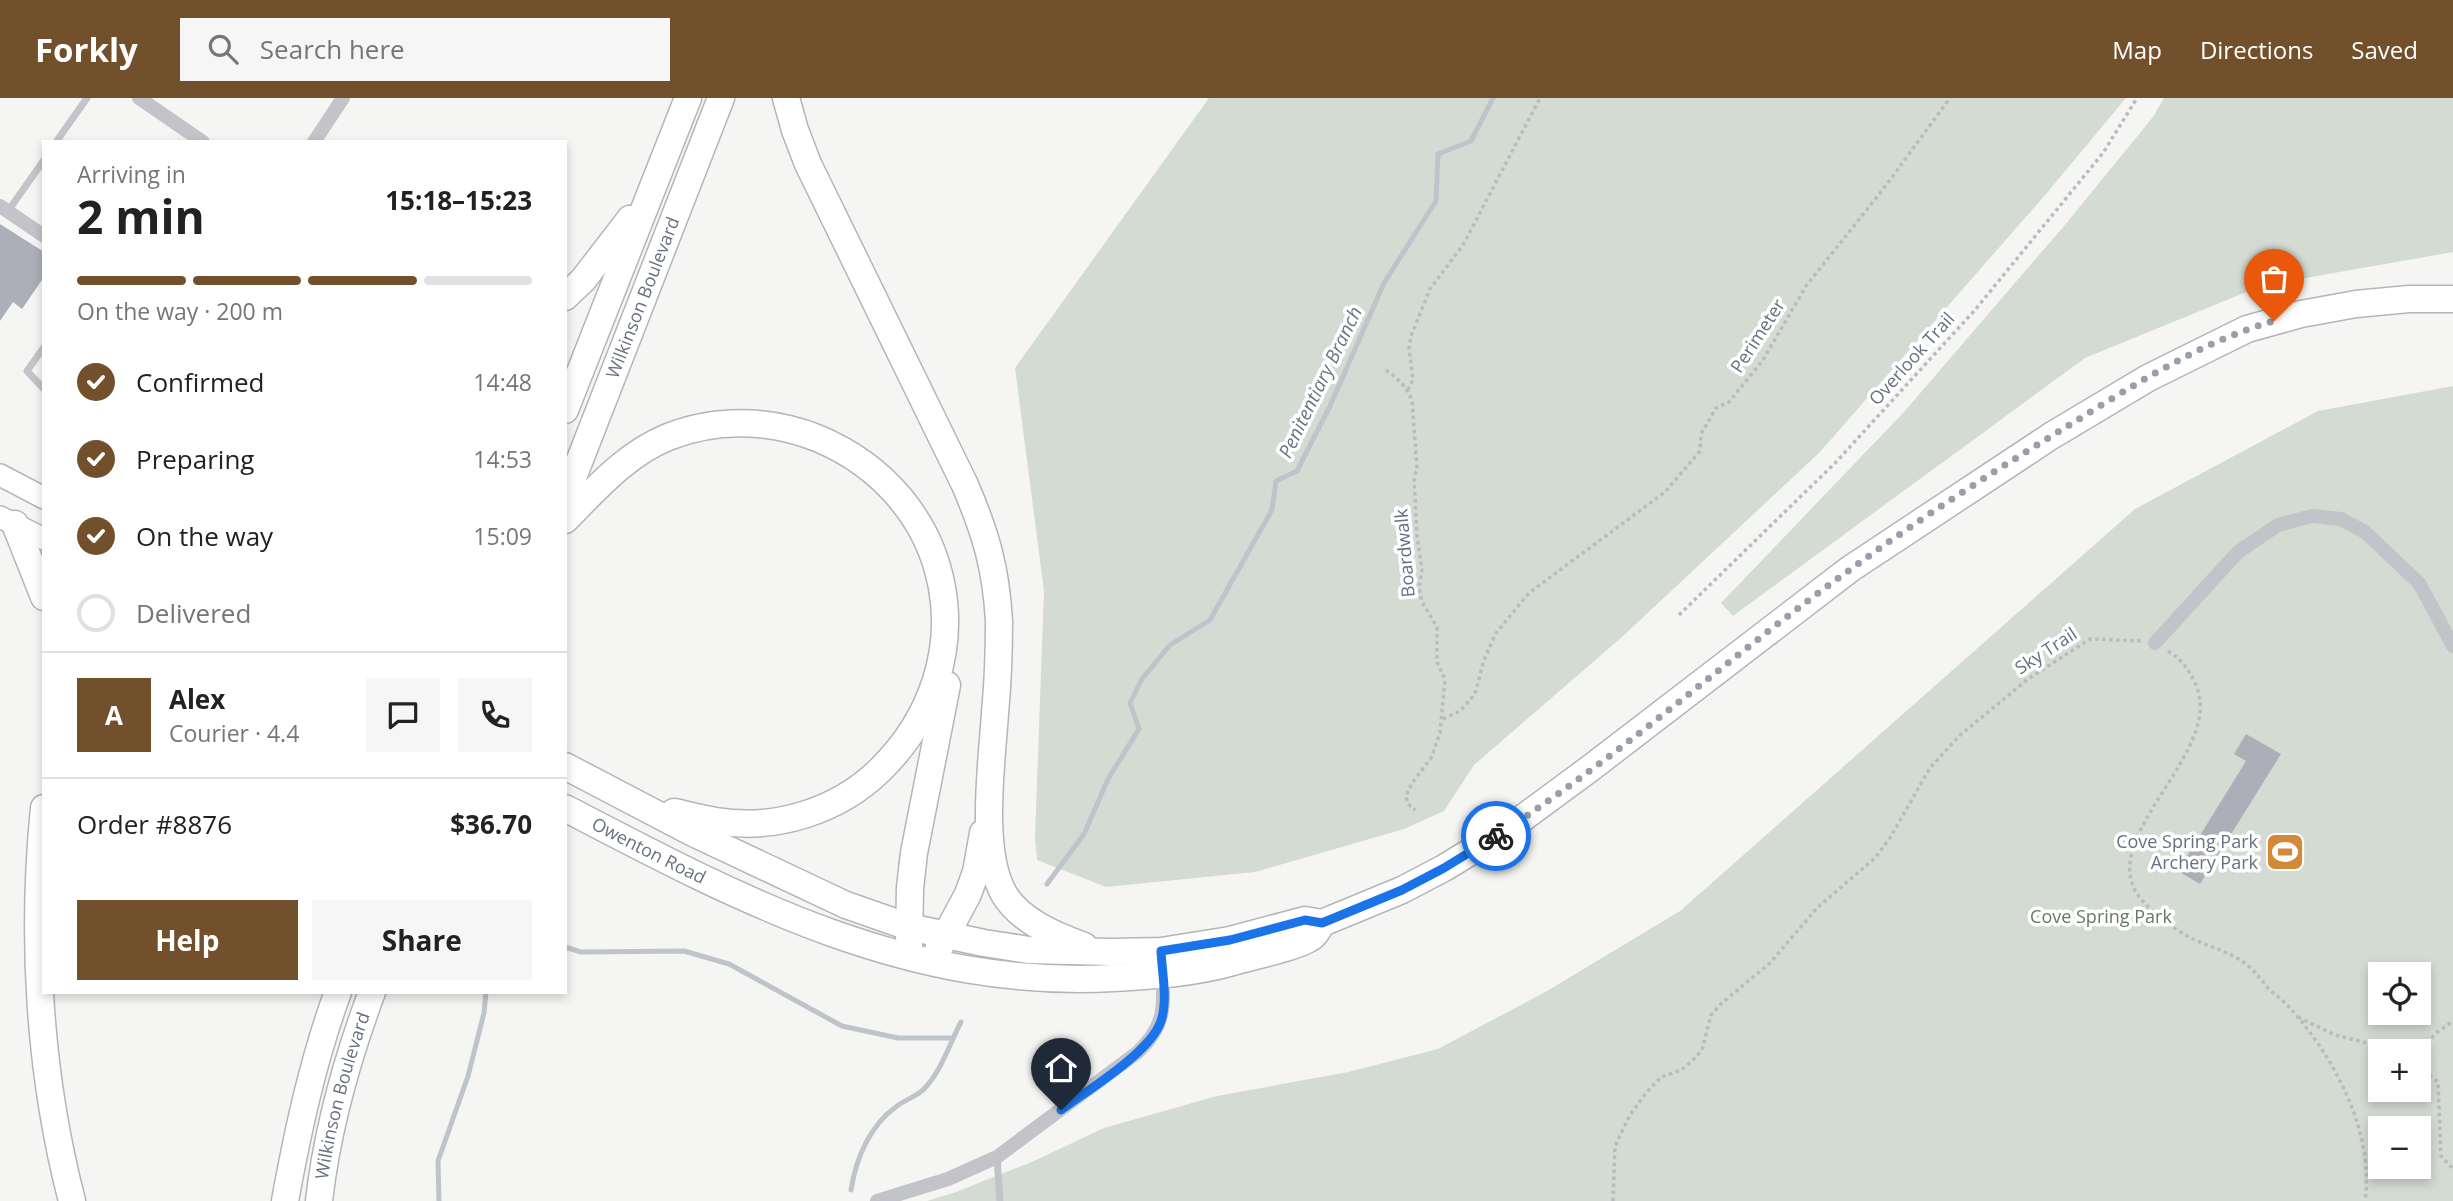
<!DOCTYPE html>
<html lang="en">
<head>
<meta charset="utf-8">
<style>
	body { margin:0; font-family:"Open Sans",sans-serif; background:#f6f6f6; color:#222; height:100vh; display:flex; flex-direction:column; font-size:26px; white-space:nowrap }
	* { box-sizing:border-box; margin:0 }
	p { font-size:23px; color:#767676 }
	.icon { flex:none; width:38px; height:38px; fill:none; stroke:currentColor; stroke-width:2; stroke-linecap:round; stroke-linejoin:round }
	.map { position:relative; flex:1; overflow:hidden }
	.sheet { position:absolute; left:42px; top:42px; width:525px; height:854px; display:flex; flex-direction:column; background:#fff; border-radius:0px; box-shadow:0 4px 10px #0003 }
	.sheet>* { flex:none }
	.tools { position:absolute; left:2368px; top:864px; display:grid; gap:14px }
	.tools a { display:grid; place-items:center; width:63px; height:63px; border-radius:0px; background:#fff; box-shadow:0 4px 10px #0003; font-size:35px }
	.pin { position:absolute; display:grid; place-items:center; width:60px; height:60px; color:#fff; margin:-72px -30px; border-radius:50% 50% 50% 0; rotate:-45deg; box-shadow:0 0 7px #0007 }
	.pin .icon { rotate:45deg }
	.courier { position:absolute; display:grid; place-items:center; width:70px; height:70px; margin:-35px; border:5px solid #1a73e8; border-radius:50%; background:#fff; color:#222; box-shadow:0 2px 9px #0007 }
	.head em { font-style:normal; font-weight:700 }
	.head div { display:flex; flex-direction:column-reverse }
	.head { display:flex; align-items:center; justify-content:space-between; height:119px; padding:0 35px }
	h1 { font-size:46px; font-weight:700; line-height:52px }
	.bar { display:grid; grid-template-columns:repeat(4,1fr); gap:10px 7px; align-content:center; height:84px; padding:0 35px }
	.bar i { height:9px; border-radius:5px; background:#e0e0e0 }
	.bar .active { background:#72502b }
	.bar p { grid-column:span 4 }
	.line { display:flex; align-items:center; gap:18px; padding:0 35px; border-top:2px solid #e0e0e0 }
	.line div { flex:1 }
	.round { display:grid; place-items:center; flex:none; width:74px; height:74px; border-radius:0px; background:#f6f6f6 }
	ol { padding:0 35px; list-style:none }
	li { display:flex; align-items:center; gap:21px; height:77px }
	li p { margin-inline-start:auto }
	li .icon { padding:7px; border-radius:50%; background:#72502b; color:#fff; stroke-width:4 }
	li:last-child { color:#767676 }
	li i { width:38px; height:38px; border:4px solid #e0e0e0; border-radius:50% }
	.cta { display:flex; gap:14px; margin-top:auto; padding:14px 35px }
	.cta a { flex:1; height:80px; border-radius:0px; background:#72502b; color:#fff; font-size:28px; font-weight:700; line-height:80px; text-align:center }
	.cta a+a { background:#f6f6f6; color:#222 }
	header { display:flex; align-items:center; gap:42px; box-sizing:border-box; height:98px; padding:0 35px; background:#72502b; color:#fff }
	header strong { font-size:33px }
	nav { display:flex; gap:38px; margin-inline-start:auto; font-size:24px }
	.search { width:490px; height:63px; background:#f6f6f6; display:flex; align-items:center; gap:18px; box-sizing:border-box; padding:0 24px; border-radius:0px; color:#767676; font-size:26px }
	.map>svg:first-child { display:block }
	.green { fill:#d4dbd3; fill-rule:evenodd }
	.lines { fill:none; stroke-linecap:round; stroke-linejoin:round }
	.stream { stroke:#bfc4cb; stroke-width:5 }
	.building { fill:#acafb7 }
	.secondary-casing { stroke:#b5b7bd; stroke-width:24 }
	.highway-casing { stroke:#b3b5b9; stroke-width:29 }
	.path { stroke:#babbbf; stroke-width:3.5; stroke-dasharray:3.5 3.5; stroke-linecap:butt }
	.lane { stroke:#c2c4c9; stroke-width:7 }
	.street { stroke:#c2c4c9; stroke-width:14 }
	.secondary { stroke:#fff; stroke-width:21 }
	.highway { stroke:#fff; stroke-width:26 }
	.done { stroke:#999eaa; stroke-width:7; stroke-dasharray:0 12.6 }
	.route { stroke:#1a73e8; stroke-width:9 }
	.labels { text-anchor:middle; stroke-width:7; stroke-linejoin:round; paint-order:stroke }
	.street-label { font-size:18px; fill:#686f82; stroke:#fff }
	.poi-label { font-size:18px; fill:#686f82; stroke:#fff; text-anchor:end }
	.park-label { font-size:18px; fill:#667968; stroke:#fff }
	.water-label { font-size:19px; font-style:italic; fill:#697585; stroke:#fff }
</style>
</head>
<body>
<header>
<strong>Forkly</strong>
<div class="search"><svg class="icon" aria-label="search" viewBox="0 0 24 24"><circle cx="10" cy="10" r="6"/><path d="M15 15l6 6"/></svg>Search here</div>
<nav><a>Map</a><a>Directions</a><a>Saved</a></nav>
</header>
<div class="map">
<svg width="2453" height="1103" viewBox="0 0 2453 1103">
	<rect width="100%" height="100%" fill="#f5f6f3"/>
	<g class="green">
		<polygon points="1209,0 2126,0 2046,96 1820,354 1622,539 1474,667 1444,713 1404,731 1255,774 1106,789 1037,762 1035,739 1044,493 1015,270"/>
		<polygon points="2164,0 2453,0 2453,154 2261,188 2085,260 1733,518 1721,505 1904,314 2064,128 2153,19"/>
		<path d="M2453,288V1103H927L956,1094L1034,1063L1104,1030L1217,998L1348,974L1438,951L1547,893L1680,813L2135,411L2318,313ZM2380,877H2418V915H2380ZM2380,954H2418V992H2380ZM2380,1031H2418V1069H2380Z"/>
	</g>
	<g class="lines">
		<g class="stream">
			<polyline points="1047,786 1084,736 1108,681 1139,631 1130,605 1142,581 1170,547 1210,522 1272,412 1276,383 1297,373 1330,308 1384,185 1436,103 1438,56 1471,43 1493,0"/>
			<polyline points="565,849 581,854 684,853 729,866 842,928 898,940 952,940"/>
			<path d="M851,1092C856,1060 870,1027 897,1008C905,1002 917,998 924,991C942,972 949,947 961,924"/>
			<polyline points="439,1103 438,1063 468,978 484,915 486,894"/>
		</g>
	</g>
	<g class="building">
		<polygon points="0,126 44,154 44,179 22,211 13,204 0,223"/>
		<polygon points="2246,636 2281,656 2200,786 2178,773 2246,663 2234,656"/>
	</g>
	<g class="lines">
		<g class="secondary-casing">
			<g id="secondary">
				<polyline points="0,377 44,400"/>
				<polyline points="0,419 44,441"/>
			</g>
		</g>
		<g class="highway-casing">
			<g id="highway">
				<path d="M786,0L795,32L808,66L965,387C986,436 996,470 999,523C999,554 998,584 995,615C992,664 979,752 1004,796C1020,823 1056,838 1084,848"/>
				<polyline points="565,199 583,182 630,121"/>
				<polyline points="565,312 688,0"/>
				<path id="s1" d="M565,400L721,0"/>
				<path d="M565,422C596,391 626,356 668,339C716,320 769,321 817,340C957,398 988,565 881,671C839,713 775,733 716,723C702,721 688,717 674,714"/>
				<polyline points="15,426 44,499"/>
				<polyline points="565,668 691,734 846,807 909,829 984,845 1029,852 1110,854 1161,853 1230,842 1305,822 1322,825 1402,792 1444,770 1508,731 1592,669 1850,471 2051,338 2148,280 2247,231 2301,216 2356,206 2409,201 2453,201"/>
				<path d="M44,710C31,840 39,976 72,1103"/>
				<path id="s2" d="M565,710C741,802 908,891 1113,880C1153,878 1194,875 1233,864C1249,859 1303,848 1313,838C1317,835 1319,829 1322,825"/>
				<polyline points="909,846 910,790 914,755 947,587"/>
				<polyline points="938,852 968,796 976,774 983,735"/>
				<path d="M285,1103C298,1032 313,962 338,894"/>
				<path id="s3" d="M319,1103C327,1032 347,961 372,894"/>
			</g>
		</g>
		<g class="path">
			<path d="M1386,272C1398,281 1406,288 1412,302L1417,371L1414,379L1417,438L1422,472L1419,490L1422,504L1437,529V564L1445,581L1440,635L1431,660L1412,685L1406,698L1408,706L1415,712"/>
			<polyline points="1408,292 1413,282 1409,250 1411,238 1430,191 1463,147 1540,0"/>
			<polyline points="1679,517 1836,364 1975,212 2103,55 2137,0"/>
			<path d="M2168,553C2182,562 2188,570 2195,585C2227,651 2101,733 2136,794C2148,813 2174,831 2193,841C2208,848 2223,852 2237,860C2250,867 2258,878 2267,889C2273,896 2281,900 2287,907C2333,956 2375,1034 2365,1103"/>
			<polyline points="1443,621 1460,613 1475,596 1484,562 1496,535 1529,495 1665,394 1700,353 1701,336 1716,310 1729,304 1763,262 1806,188 1884,90 1950,0"/>
			<polyline points="2298,919 2335,937 2403,954"/>
			<polyline points="2418,956 2436,935 2453,923"/>
			<polyline points="2418,961 2419,969 2438,984 2441,1058 2453,1071"/>
			<polyline points="1613,1103 1615,1048 1630,1017 1646,995 1661,979 1681,972 1692,963 1702,952 1711,917 1722,905 1770,865 1817,810 1875,760 1890,740 1930,670 1959,638 2028,581 2090,541 2142,543"/>
		</g>
		<g class="lane">
			<polyline points="56,44 87,0"/>
			<polyline points="8,113 44,62"/>
			<polyline points="44,249 27,273 44,291"/>
			<polyline points="997,1059 1000,1103"/>
		</g>
		<g class="street">
			<polyline points="139,0 203,44"/>
			<polyline points="314,44 343,0"/>
			<polyline points="0,108 44,138"/>
			<polyline points="2155,545 2238,454 2278,427 2312,418 2341,421 2365,434 2419,485 2453,548"/>
			<path d="M877,1103L948,1081L997,1059L1138,954C1166,927 1164,909 1162,872"/>
		</g>
		<use href="#secondary" class="secondary"/>
		<use href="#highway" class="highway"/>
	</g>
	<g class="lines">
		<path class="done" d="M1496,738C1621,658 1731,557 1851,471C1919,421 1991,375 2063,331C2129,290 2199,244 2274,223"/>
		<path class="route" d="M1061,1012C1088,992 1151,954 1161,923C1168,902 1162,875 1161,853L1230,842L1305,822L1322,825L1402,792L1444,770L1496,738"/>
	</g>
	<defs>
		<g id="stadium-square" transform="scale(2.0125)"><rect x="-9" y="-9" width="18" height="18" rx="4" fill="#d38936" stroke="#fff"/><path d="M0-5a6.5 5 0 1 0 0 10a6.5 5 0 1 0 0-10ZM-3.5-1.8h7v3.6h-7Z" fill="#fff"/></g>
	</defs>
	<g fill-rule="evenodd">
		<use href="#stadium-square" x="2285" y="754"/>
	</g>
	<g class="labels">
		<g class="street-label">
			<text dy="6" stroke="none"><textPath href="#s1" startOffset="215">Wilkinson Boulevard</textPath></text>
			<text transform="translate(1758 238) rotate(-57)" y="6">Perimeter</text>
			<text transform="translate(1912 261) rotate(-48)" y="6">Overlook Trail</text>
			<text transform="translate(1405 455) rotate(-95)" y="6">Boardwalk</text>
			<text transform="translate(2046 553) rotate(-33)" y="6">Sky Trail</text>
			<text dy="6" stroke="none"><textPath href="#s2" startOffset="94">Owenton Road</textPath></text>
			<text dy="6" stroke="none"><textPath href="#s3" startOffset="108">Wilkinson Boulevard</textPath></text>
		</g>
		<g class="poi-label">
			<text x="2258" y="750">Cove Spring Park<tspan x="2258" dy="21">Archery Park</tspan></text>
		</g>
		<g class="park-label">
			<text x="2101" y="825">Cove Spring Park</text>
		</g>
		<g class="water-label">
			<text transform="translate(1320 284) rotate(-64)" y="7">Penitentiary Branch</text>
		</g>
	</g>
</svg>
<div class="tools">
<a><svg class="icon" aria-label="locate" viewBox="0 0 24 24"><circle cx="12" cy="12" r="6"/><path d="M12 2v4M12 18v4M2 12h4M18 12h4"/></svg></a>
<a>+</a>
<a>−</a>
</div>
<div class="pin" style="left:2274px;top:223px;background:#ea580c"><svg class="icon" aria-label="bag" viewBox="0 0 24 24"><path d="M5 8h14l-1 12H6zM9 8a3 3 0 0 1 6 0"/></svg></div>
<div class="pin" style="left:1061px;top:1012px;background:#1f2937"><svg class="icon" aria-label="home" viewBox="0 0 24 24"><path d="M3 11l9-7 9 7M6 9v11h12V9"/></svg></div>
<div class="courier" style="left:1496px;top:738px"><svg class="icon" aria-label="bike" viewBox="0 0 24 24"><circle cx="6" cy="16" r="4"/><circle cx="18" cy="16" r="4"/><path d="M6 16l4-8h5l3 8M10 8l3 8H6M13 5h3"/></svg></div>
<section class="sheet">
<div class="head"><div><h1>2 min</h1><p>Arriving in</p></div><em>15:18–15:23</em></div>
<div class="bar"><i class="active"></i><i class="active"></i><i class="active"></i><i></i><p>On the way · 200 m</p></div>
<ol>
<li><svg class="icon" aria-label="check" viewBox="0 0 24 24"><path d="M5 12l5 5 9-10"/></svg>Confirmed<p>14:48</p></li>
<li><svg class="icon" aria-label="check" viewBox="0 0 24 24"><path d="M5 12l5 5 9-10"/></svg>Preparing<p>14:53</p></li>
<li><svg class="icon" aria-label="check" viewBox="0 0 24 24"><path d="M5 12l5 5 9-10"/></svg>On the way<p>15:09</p></li>
<li><i></i>Delivered</li>
</ol>
<div class="line" style="height:126px"><b class="round" style="background:#72502b;color:#fff">A</b><div><b>Alex</b><p>Courier · 4.4</p></div><a class="round"><svg class="icon" aria-label="chat" viewBox="0 0 24 24"><path d="M4 5h16v11H9l-5 4z"/></svg></a><a class="round"><svg class="icon" aria-label="phone" viewBox="0 0 24 24"><path d="M5 4h4l2 5-3 2q2 4 5 5l2-3 5 2v4C11 20 4 13 5 4z"/></svg></a></div>
<div class="line" style="height:91px"><div>Order #8876</div><b>$36.70</b></div>
<div class="cta"><a>Help</a><a>Share</a></div>
</section>
</div>
</body>
</html>
